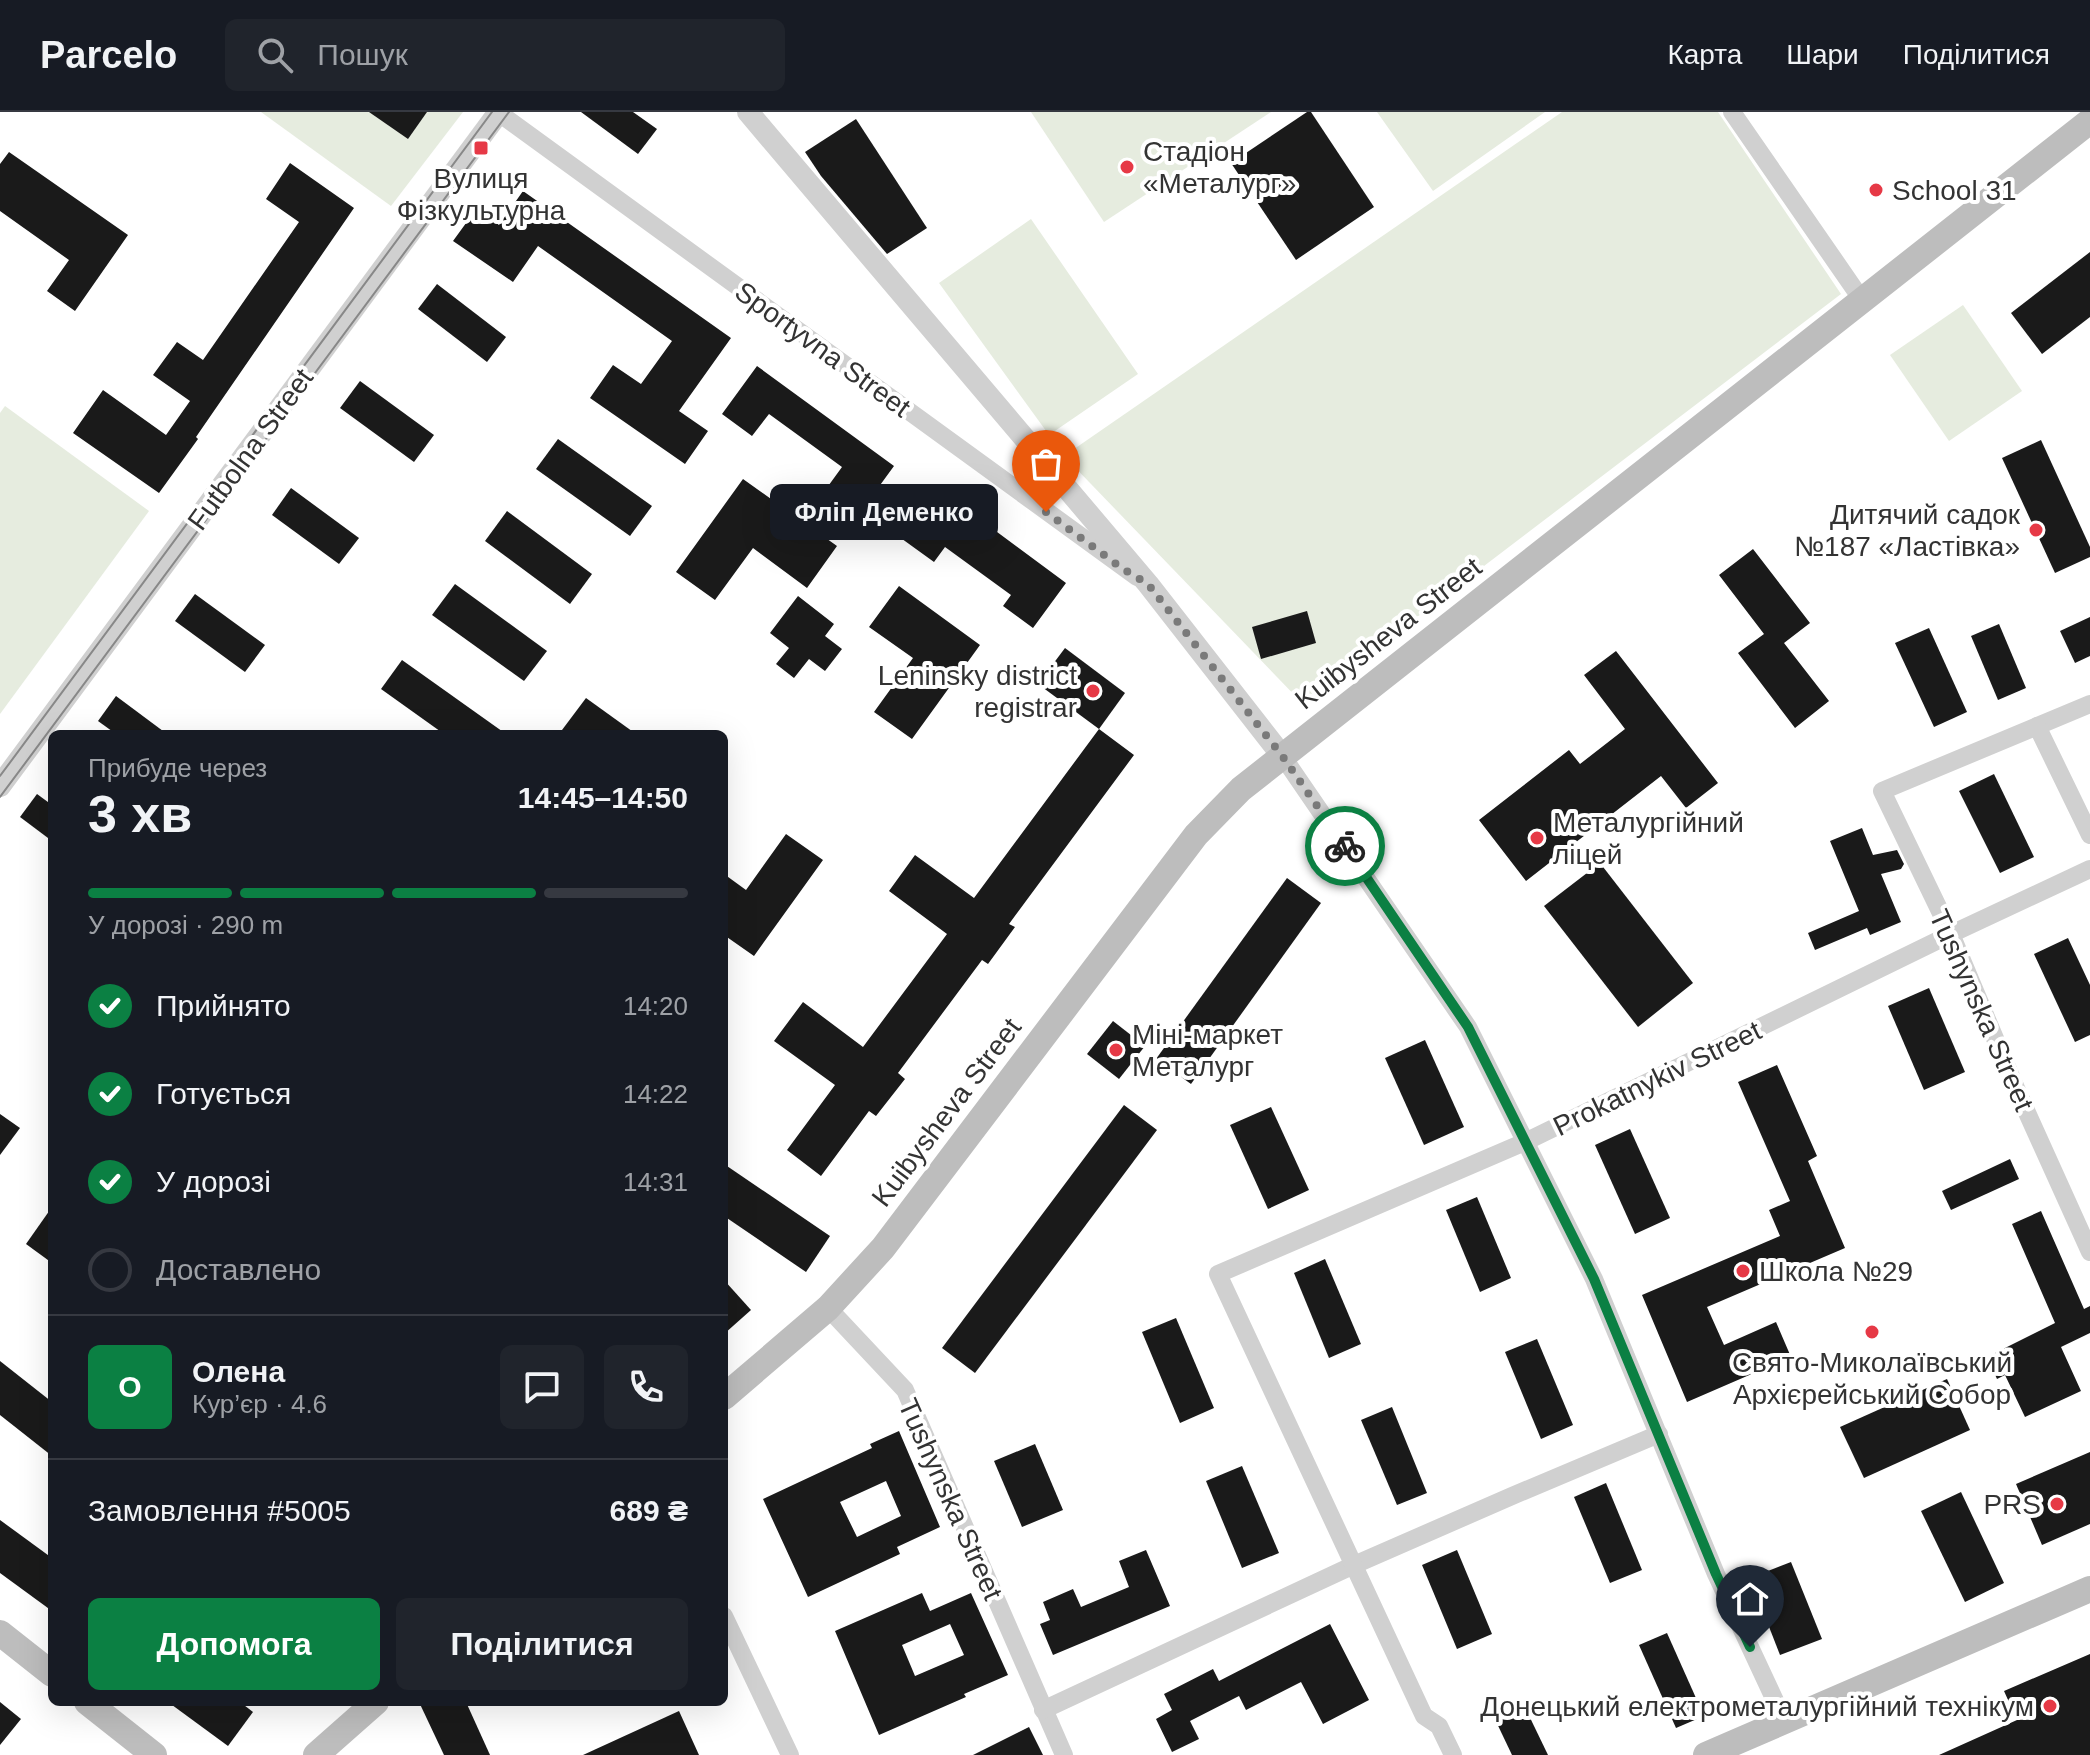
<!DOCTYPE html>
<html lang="uk">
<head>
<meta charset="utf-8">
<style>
	body { margin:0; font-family:Arial,sans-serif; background:#20242c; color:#f1f3f6; height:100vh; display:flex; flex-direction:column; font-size:30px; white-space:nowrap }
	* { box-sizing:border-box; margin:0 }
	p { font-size:26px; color:#9ea1a6 }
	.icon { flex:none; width:44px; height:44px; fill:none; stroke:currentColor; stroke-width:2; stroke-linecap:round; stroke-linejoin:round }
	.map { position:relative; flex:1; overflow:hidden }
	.drawer { position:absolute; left:48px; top:618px; width:680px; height:976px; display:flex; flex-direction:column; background:#171b24; border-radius:12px; box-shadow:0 8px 32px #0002 }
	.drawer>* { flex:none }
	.pin { position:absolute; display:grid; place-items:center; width:68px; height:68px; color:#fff; margin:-82px -34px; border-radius:50% 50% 50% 0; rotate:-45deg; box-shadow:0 0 8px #0007 }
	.pin .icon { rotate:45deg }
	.courier { position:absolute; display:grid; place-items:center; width:80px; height:80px; margin:-40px; border:6px solid #0b8043; border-radius:50%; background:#fff; color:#222; box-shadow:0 2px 10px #0007 }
	.bubble { position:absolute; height:56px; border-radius:12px; background:#171b24; box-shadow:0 8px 32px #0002; font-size:26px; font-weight:700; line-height:56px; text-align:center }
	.headline em { font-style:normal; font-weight:700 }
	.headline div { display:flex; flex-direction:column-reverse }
	.headline { display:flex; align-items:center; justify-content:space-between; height:136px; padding:0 40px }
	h1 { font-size:52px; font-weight:700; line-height:60px }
	.bar { display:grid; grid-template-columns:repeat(4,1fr); gap:12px 8px; align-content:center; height:96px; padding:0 40px }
	.bar i { height:10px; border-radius:6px; background:#363941 }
	.bar .active { background:#0b8043 }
	.bar p { grid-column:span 4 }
	.line { display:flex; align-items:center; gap:20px; padding:0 40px; border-top:2px solid #363941 }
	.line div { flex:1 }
	.round { display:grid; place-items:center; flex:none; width:84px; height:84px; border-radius:12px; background:#20242c }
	ol { padding:0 40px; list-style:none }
	li { display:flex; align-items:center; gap:24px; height:88px }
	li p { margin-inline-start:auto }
	li .icon { padding:8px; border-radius:50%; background:#0b8043; color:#fff; stroke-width:4 }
	li:last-child { color:#9ea1a6 }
	li i { width:44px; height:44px; border:4px solid #363941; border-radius:50% }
	.button { display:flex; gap:16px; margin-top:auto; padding:16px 40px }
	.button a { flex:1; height:92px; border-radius:12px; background:#0b8043; color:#fff; font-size:32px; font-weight:700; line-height:92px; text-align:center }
	.button a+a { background:#20242c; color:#f1f3f6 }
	header { display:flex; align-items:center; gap:48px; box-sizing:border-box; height:112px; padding:0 40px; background:#171b24; border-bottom:2px solid #363941 }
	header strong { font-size:38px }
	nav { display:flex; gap:44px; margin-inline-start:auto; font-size:28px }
	.search { width:560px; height:72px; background:#20242c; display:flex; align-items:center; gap:20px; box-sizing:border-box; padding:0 28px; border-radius:12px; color:#9ea1a6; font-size:30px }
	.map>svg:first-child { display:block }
	.green { fill:#e6ecdf }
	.building { fill:#1a1a1a; fill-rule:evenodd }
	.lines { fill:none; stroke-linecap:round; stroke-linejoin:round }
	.minor { stroke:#d0d0d0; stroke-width:18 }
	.tertiary { stroke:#d0d0d0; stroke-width:22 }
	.secondary { stroke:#bdbdbd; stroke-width:26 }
	.tram { stroke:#888; stroke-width:2 }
	.done { stroke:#7a7a7a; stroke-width:8; stroke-dasharray:0 14.4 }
	.route { stroke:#0b8043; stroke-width:10 }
	.poi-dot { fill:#e63946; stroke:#fff; stroke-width:3 }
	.labels { text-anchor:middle; stroke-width:8; stroke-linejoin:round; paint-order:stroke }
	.poi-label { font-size:28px; fill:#333; stroke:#fff; text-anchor:start }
	.street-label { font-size:28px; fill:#333; stroke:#fff }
</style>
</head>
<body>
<header>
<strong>Parcelo</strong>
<div class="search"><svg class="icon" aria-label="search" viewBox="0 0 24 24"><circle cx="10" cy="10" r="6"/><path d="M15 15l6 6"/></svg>Пошук</div>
<nav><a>Карта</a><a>Шари</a><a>Поділитися</a></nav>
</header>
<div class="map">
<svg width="2090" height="1643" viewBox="0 0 2090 1643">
	<rect width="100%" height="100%" fill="#fff"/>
	<g class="green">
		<polygon points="261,0 463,0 391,94"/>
		<polygon points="1031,0 1271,0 1104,110"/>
		<polygon points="1377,0 1545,0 1433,79"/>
		<polygon points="1562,0 1718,0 1841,182 1303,592 1064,344"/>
		<polygon points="1031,107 1138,262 1049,323 939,171"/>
		<polygon points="1963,193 2022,279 1949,329 1890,243"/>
		<polygon points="5,294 149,399 0,602 0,301"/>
	</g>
	<g class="building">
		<polygon points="369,0 427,0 408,27"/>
		<polygon points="581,0 633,0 657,17 638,42"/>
		<polygon points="1307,0 1311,0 1374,95 1296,148 1231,51"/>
		<polygon points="856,7 927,116 887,142 821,64 805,40"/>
		<polygon points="9,40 128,123 75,199 47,179 69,148 0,99 0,52"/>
		<polygon points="290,51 354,96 196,325 198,327 159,381 73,321 103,278 166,323 190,289 153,263 177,230 203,248 299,110 266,87"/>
		<polygon points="523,79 731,226 679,299 708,319 685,352 590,286 613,253 641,272 672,229 538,134 513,170 453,129 477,96 499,113"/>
		<polygon points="2090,140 2090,205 2042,242 2011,201"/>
		<polygon points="437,172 506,225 487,250 418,197"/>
		<polygon points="757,254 894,354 859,402 826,377 842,355 769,302 752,324 722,302"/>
		<polygon points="360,269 434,323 414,350 340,296"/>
		<polygon points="558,327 652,394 630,424 536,357"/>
		<polygon points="2041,328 2090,435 2090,445 2055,461 2002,346"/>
		<polygon points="743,367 837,434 807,476 753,436 715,488 676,460"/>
		<polygon points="935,374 1066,471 1033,516 1003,494 1011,483 945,435 934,450 898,424"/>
		<polygon points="291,376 359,426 339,452 272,403"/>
		<polygon points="507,399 592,462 570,492 485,429"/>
		<polygon points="1753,437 1810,511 1784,531 1829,589 1795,616 1738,541 1764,522 1719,463"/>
		<polygon points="455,472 547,539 524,569 432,503"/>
		<polygon points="899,474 980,533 912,627 874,600 913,546 869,515"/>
		<polygon points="195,482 265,533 245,560 175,509"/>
		<polygon points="798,484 834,512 825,524 842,537 825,559 809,547 794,566 776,552 789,536 770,521"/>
		<polygon points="1307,499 1316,531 1261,547 1252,515"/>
		<polygon points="2090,505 2090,544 2075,551 2060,519"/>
		<polygon points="1999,512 2026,576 1998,588 1971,524"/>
		<polygon points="1929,516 1967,600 1934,615 1895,531"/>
		<polygon points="1065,536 1125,581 1099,617 1038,572"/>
		<polygon points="1616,539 1718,671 1686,696 1661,664 1526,769 1479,708 1569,638 1580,652 1625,617 1584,563"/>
		<polygon points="402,548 506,622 444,622 381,577"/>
		<polygon points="116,584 167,622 116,622 98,609"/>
		<polygon points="586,586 636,622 559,622"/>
		<polygon points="1099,617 1134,643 1009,812 1015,815 988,852 982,848 898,961 905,967 876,1004 869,999 821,1064 787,1038 835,973 774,929 803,890 863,935 947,822 889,779 915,743 974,786"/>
		<polygon points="1994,662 2034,745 2000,761 1959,679"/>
		<polygon points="37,682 52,693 52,729 20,705"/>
		<polygon points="1862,716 1873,743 1897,738 1904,752 1901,757 1881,762 1901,810 1870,823 1867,816 1815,838 1808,821 1859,799 1830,729"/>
		<polygon points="786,722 823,748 754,844 724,823 724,762 746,778"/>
		<polygon points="1600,751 1693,871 1638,915 1544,794"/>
		<polygon points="1287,766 1321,791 1191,972 1156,947"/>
		<polygon points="2068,826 2090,873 2090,923 2075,930 2034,842"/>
		<polygon points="1929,876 1965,960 1924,978 1888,894"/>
		<polygon points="1113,909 1145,934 1119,967 1087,942"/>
		<polygon points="1425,928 1464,1015 1424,1033 1385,946"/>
		<polygon points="1777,953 1817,1044 1808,1049 1845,1136 1707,1195 1724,1233 1776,1210 1791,1245 1687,1290 1642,1183 1780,1124 1769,1098 1790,1089 1738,970"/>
		<polygon points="1124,993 1157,1018 975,1261 942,1236"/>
		<polygon points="1271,995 1309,1078 1268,1097 1230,1013"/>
		<polygon points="0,1002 20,1016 0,1043"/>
		<polygon points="1630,1017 1670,1106 1635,1122 1595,1033"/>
		<polygon points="2010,1047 2019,1067 1951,1098 1942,1079"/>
		<polygon points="724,1052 830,1124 806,1160 724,1104"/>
		<polygon points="1477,1085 1511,1166 1480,1180 1446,1098"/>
		<polygon points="52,1095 52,1151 26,1132"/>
		<polygon points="2041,1099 2084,1197 2090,1194 2090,1221 2061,1235 2081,1279 2025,1305 2005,1263 1997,1267 1987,1245 2055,1211 2012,1112"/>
		<polygon points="1325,1147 1361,1232 1329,1246 1294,1161"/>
		<polygon points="724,1168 751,1198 724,1222"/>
		<polygon points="1176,1206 1214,1296 1180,1311 1142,1220"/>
		<polygon points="1537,1227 1573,1313 1541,1327 1505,1240"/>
		<polygon points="0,1249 52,1290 52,1344 0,1303"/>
		<polygon points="1947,1267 1970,1318 1864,1366 1840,1315"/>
		<polygon points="1392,1295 1427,1381 1397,1393 1361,1308"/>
		<path d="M899,1319L940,1415L897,1435L900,1442L808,1485L763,1387L872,1336L870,1332ZM886,1369L901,1404L857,1425L840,1390Z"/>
		<polygon points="1035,1332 1063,1398 1022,1415 994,1349"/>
		<polygon points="2090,1340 2090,1412 2042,1433 2016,1372"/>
		<polygon points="1242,1354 1279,1441 1242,1456 1206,1369"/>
		<polygon points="1606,1371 1642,1458 1610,1471 1574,1385"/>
		<polygon points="1961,1380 2004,1471 1965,1490 1921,1399"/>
		<polygon points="0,1408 52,1446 52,1499 0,1461"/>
		<polygon points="1146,1438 1170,1494 1053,1543 1040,1512 1050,1508 1043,1490 1073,1477 1081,1495 1129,1475 1119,1449"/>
		<polygon points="1457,1438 1492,1522 1457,1537 1422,1453"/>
		<polygon points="1791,1450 1822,1527 1780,1543 1750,1466"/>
		<path d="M922,1481L930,1499L971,1481L1008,1563L964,1582L966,1585L879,1623L835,1519ZM950,1512L964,1543L915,1564L902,1533Z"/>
		<polygon points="1330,1512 1369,1588 1323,1612 1301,1570 1246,1598 1239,1584 1190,1609 1199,1627 1172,1640 1156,1607 1172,1598 1164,1582 1213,1557 1219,1569"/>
		<polygon points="1667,1521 1704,1604 1676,1616 1639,1533"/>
		<polygon points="2090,1542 2090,1643 1939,1643 2017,1608 2004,1579"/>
		<polygon points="1521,1587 1548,1643 1512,1643 1492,1601"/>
		<polygon points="0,1590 21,1607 0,1633"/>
		<polygon points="168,1590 240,1590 253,1600 228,1634"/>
		<polygon points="419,1590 466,1590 490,1643 444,1643"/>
		<polygon points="679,1599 699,1643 583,1643"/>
		<polygon points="1029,1615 1043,1643 973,1643"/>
	</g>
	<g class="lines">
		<g class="minor">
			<polyline points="1732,0 1862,188"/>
			<polyline points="499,1 1137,465"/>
			<polyline points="2090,592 1882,679 1951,822 2015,974 2090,1140"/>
			<polyline points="2037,614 2090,723"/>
			<polyline points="1283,645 1468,915 1594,1167 1716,1462 1784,1608"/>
			<polyline points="828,1196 905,1278 1064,1643"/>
			<polyline points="724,1504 790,1643"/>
			<polyline points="1043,1598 1354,1453 1512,1384 1659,1322"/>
			<polyline points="1453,1643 1439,1614 1424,1604 1218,1162 1525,1030 1951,822 2090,757"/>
		</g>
		<g class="tertiary">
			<polyline points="748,0 1148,472 1283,645"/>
			<polyline points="0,674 499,0"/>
		</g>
		<g class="secondary">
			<polyline points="724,1285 828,1196 883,1136 1196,723 1241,677 2090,9"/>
			<polyline points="0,1521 52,1562"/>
			<polyline points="87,1590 154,1643"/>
			<polyline points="316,1643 376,1590"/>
			<polyline points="1706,1643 2090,1477"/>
		</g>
		<g class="tram">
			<polyline points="0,664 492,0"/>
			<polyline points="0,685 509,0"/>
		</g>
	</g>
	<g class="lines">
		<polyline class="done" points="1046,400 1123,457 1148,472 1283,645 1345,734"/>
		<polyline class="route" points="1345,734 1468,915 1594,1167 1716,1462 1750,1535"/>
	</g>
	<g class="poi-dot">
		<rect x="473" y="28" width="16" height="16" rx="4"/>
		<circle cx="1127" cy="55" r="8"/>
		<circle cx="1876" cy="78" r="8"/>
		<circle cx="2036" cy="418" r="8"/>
		<circle cx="1093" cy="579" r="8"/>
		<circle cx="1537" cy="726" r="8"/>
		<circle cx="1116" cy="938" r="8"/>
		<circle cx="1743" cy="1159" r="8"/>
		<circle cx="1872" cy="1220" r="8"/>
		<circle cx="2057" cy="1392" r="8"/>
		<circle cx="2050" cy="1594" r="8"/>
	</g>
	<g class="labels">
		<g class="poi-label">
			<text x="1143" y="49">Стадіон<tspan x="1143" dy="32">«Металург»</tspan></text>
			<text x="481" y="76" text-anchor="middle">Вулиця<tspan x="481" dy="32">Фізкультурна</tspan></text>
			<text x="1892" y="88">School 31</text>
			<text x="2020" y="412" text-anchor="end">Дитячий садок<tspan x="2020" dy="32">№187 «Ластівка»</tspan></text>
			<text x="1077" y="573" text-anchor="end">Leninsky district<tspan x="1077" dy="32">registrar</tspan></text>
			<text x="1553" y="720">Металургійний<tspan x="1553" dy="32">ліцей</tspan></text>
			<text x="1132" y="932">Міні-маркет<tspan x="1132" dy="32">Металург</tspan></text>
			<text x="1759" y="1169">Школа №29</text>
			<text x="1872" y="1260" text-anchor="middle">Свято-Миколаївський<tspan x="1872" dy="32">Архієрейський Собор</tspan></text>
			<text x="2041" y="1402" text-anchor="end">PRS</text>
			<text x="2034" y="1604" text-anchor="end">Донецький електрометалургійний технікум</text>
		</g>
		<g class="street-label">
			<text transform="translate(823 237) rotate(36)" y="10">Sportyvna Street</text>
			<text transform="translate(250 337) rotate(-54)" y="10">Futbolna Street</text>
			<text transform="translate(1388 521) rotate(-38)" y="10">Kuibysheva Street</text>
			<text transform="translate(1982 898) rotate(66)" y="10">Tushynska Street</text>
			<text transform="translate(1657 966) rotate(-26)" y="10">Prokatnykiv Street</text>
			<text transform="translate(946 1000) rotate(-53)" y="10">Kuibysheva Street</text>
			<text transform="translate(951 1387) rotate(66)" y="10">Tushynska Street</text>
		</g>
	</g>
</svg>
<div class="pin" style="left:1046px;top:400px;background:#ea580c"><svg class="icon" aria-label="bag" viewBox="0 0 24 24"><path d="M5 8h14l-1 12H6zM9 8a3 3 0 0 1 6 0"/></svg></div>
<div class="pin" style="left:1750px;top:1535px;background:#1f2937"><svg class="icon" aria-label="home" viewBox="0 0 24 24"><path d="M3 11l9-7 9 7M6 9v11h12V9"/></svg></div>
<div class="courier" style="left:1345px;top:734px"><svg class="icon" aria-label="bike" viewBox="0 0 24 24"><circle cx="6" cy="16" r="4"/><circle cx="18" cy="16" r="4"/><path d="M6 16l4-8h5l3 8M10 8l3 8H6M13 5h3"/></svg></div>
<div class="bubble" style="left:770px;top:372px;width:228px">Фліп Деменко</div>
<section class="drawer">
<div class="headline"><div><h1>3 хв</h1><p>Прибуде через</p></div><em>14:45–14:50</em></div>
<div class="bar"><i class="active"></i><i class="active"></i><i class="active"></i><i></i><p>У дорозі · 290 m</p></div>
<ol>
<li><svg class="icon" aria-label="check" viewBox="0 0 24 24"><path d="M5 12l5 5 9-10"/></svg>Прийнято<p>14:20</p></li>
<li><svg class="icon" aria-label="check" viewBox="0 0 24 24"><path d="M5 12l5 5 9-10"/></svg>Готується<p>14:22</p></li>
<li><svg class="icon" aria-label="check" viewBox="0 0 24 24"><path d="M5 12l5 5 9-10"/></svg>У дорозі<p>14:31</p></li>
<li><i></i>Доставлено</li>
</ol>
<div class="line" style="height:144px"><b class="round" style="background:#0b8043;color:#fff">О</b><div><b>Олена</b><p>Кур’єр · 4.6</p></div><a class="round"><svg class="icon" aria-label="chat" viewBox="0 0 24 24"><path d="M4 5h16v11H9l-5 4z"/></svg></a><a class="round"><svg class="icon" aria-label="phone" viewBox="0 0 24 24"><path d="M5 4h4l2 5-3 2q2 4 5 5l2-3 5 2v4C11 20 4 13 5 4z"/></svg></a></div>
<div class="line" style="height:104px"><div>Замовлення #5005</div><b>689 ₴</b></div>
<div class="button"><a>Допомога</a><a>Поділитися</a></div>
</section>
</div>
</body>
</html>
